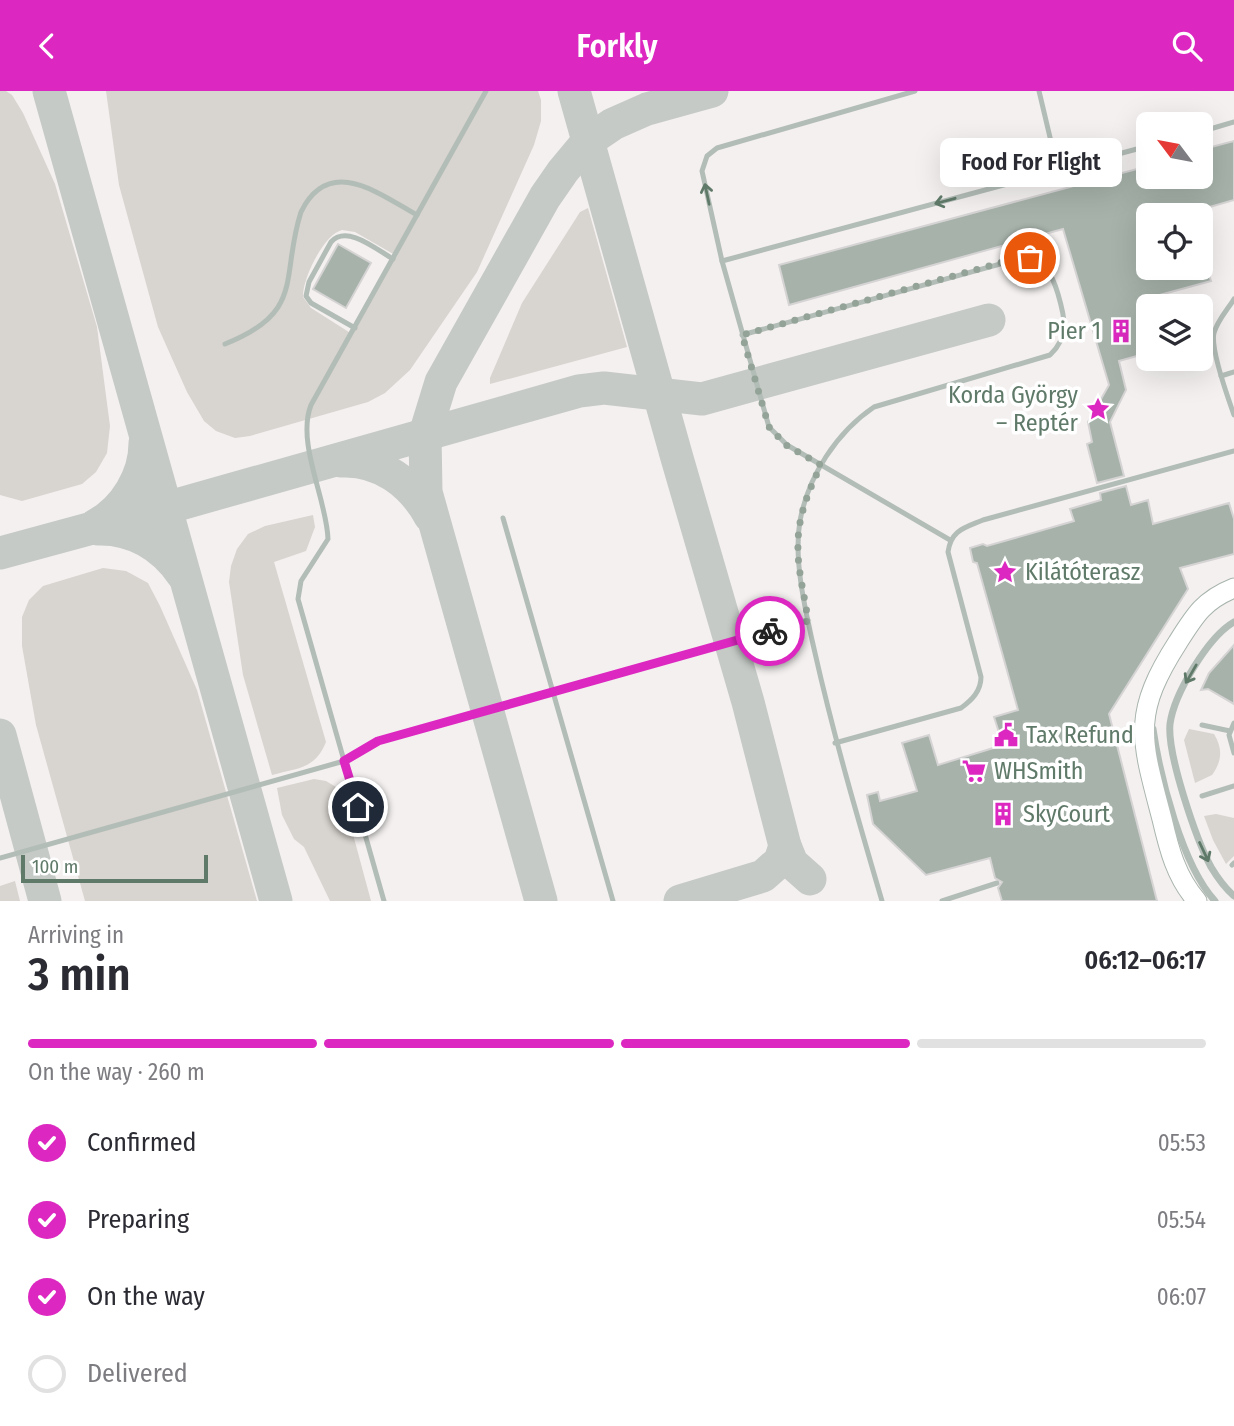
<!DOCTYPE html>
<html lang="en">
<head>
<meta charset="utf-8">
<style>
	body { margin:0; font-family:"Fira Sans Condensed",sans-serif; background:#f2f2f3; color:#2b2b33; height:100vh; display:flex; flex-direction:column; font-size:26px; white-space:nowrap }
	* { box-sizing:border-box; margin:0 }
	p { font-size:23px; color:#7c7c81 }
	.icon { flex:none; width:38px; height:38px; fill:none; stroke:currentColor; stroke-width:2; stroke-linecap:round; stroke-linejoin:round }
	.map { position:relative; height:810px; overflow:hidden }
	.panel { display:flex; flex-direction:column; background:#fff; flex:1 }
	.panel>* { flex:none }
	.needle { width:46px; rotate:302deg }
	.tools { position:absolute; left:1136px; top:21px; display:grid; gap:14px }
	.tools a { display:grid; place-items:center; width:77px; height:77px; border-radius:10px; background:#fff; box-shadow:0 7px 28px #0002; font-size:35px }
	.scale { position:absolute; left:21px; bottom:18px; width:187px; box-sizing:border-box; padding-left:7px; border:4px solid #607a69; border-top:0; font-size:19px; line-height:24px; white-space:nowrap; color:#607a69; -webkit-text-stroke:5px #fff; paint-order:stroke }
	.pin { position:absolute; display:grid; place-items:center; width:60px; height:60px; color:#fff; margin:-30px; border:4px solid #fff; border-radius:50%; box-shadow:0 2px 7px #0007 }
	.courier { position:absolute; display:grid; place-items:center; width:70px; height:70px; margin:-35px; border:5px solid #dc28c0; border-radius:50%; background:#fff; color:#222; box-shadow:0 2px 9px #0007 }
	.bubble { position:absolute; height:49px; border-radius:10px; background:#fff; box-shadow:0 7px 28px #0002; font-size:23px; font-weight:600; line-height:49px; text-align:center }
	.head em { font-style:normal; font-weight:600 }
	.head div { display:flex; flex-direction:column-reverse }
	.head { display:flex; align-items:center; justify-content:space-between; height:119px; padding:0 28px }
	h1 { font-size:46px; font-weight:600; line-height:52px }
	.bar { display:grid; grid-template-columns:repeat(4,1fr); gap:10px 7px; align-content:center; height:84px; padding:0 28px }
	.bar i { height:9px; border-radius:5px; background:#e1e1e2 }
	.bar .on { background:#dc28c0 }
	.bar p { grid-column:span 4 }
	ol { padding:0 28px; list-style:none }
	li { display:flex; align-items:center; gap:21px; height:77px }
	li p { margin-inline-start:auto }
	li .icon { padding:7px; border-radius:50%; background:#dc28c0; color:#fff; stroke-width:4 }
	li:last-child { color:#7c7c81 }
	li i { width:38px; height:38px; border:4px solid #e1e1e2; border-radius:50% }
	header { display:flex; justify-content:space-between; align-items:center; height:91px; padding:0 28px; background:#dc28c0; color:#fff; font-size:32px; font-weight:600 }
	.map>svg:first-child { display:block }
	.green { fill:#d8d4cf; fill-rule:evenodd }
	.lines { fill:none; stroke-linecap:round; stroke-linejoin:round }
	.taxiway { stroke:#c5cac6; stroke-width:33 }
	.building { fill:#a6b2aa; stroke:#d5d3d3; stroke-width:2 }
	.secondary-casing { stroke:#a8b4ac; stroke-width:21 }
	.lane { stroke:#b3bdb7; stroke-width:5 }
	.street { stroke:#b3bdb7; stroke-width:7 }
	.secondary { stroke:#fff; stroke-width:19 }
	.oneway { stroke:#607a69 }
	.done { stroke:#94a398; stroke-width:7; stroke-dasharray:0 12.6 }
	.route { stroke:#dc28c0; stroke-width:9 }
	.labels { text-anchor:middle; stroke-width:7; stroke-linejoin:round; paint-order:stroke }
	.poi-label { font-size:24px; fill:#607a69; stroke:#fff; text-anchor:start }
</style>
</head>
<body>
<header><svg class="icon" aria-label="back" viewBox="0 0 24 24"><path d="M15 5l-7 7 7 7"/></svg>Forkly<svg class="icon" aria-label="search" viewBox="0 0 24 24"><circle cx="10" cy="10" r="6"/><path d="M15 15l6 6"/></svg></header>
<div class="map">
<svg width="1234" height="810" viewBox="0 0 1234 810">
	<rect width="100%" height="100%" fill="#f4f0f0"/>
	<g class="green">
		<polygon points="0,0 6,0 12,4 23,22 55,93 97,236 110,335 107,362 96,381 82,393 22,410 0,404"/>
		<path d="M106,0H538L541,9V30L534,54L477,181L410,279L385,302L368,311L250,345L235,347L216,340L204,330L187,301L158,236L119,94ZM342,139L355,141L395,164L352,243L311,217L303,206C302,188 324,143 342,139Z"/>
		<polygon points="588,117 627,256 490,293 490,287 522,212 580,121"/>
		<path d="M313,424L315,436L306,460L274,471L326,651C315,678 298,677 272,684L243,584L229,491L231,475L237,458L248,443L265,435Z"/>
		<polygon points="103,477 126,480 148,492 160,515 197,599 257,810 85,810 36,634 22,555 22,526 29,509 43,495"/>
		<path d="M1189,638L1214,643C1223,658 1222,670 1212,684L1195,692L1184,649Z"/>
		<polygon points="314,688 326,690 341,699 371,810 330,810 304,756 294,748 282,724 277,697"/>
		<polygon points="1216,723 1234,727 1234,765 1226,773 1213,749 1204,725"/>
		<polygon points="15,790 20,810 0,810 0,795"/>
	</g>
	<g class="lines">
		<g class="taxiway">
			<polyline points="49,0 276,810"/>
			<polyline points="574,0 677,367 748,611 785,755 792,772 810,788"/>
			<path d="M341,370C380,368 412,392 430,425"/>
			<path d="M96,434C125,418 145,385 145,352"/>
			<path d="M98,438C133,437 163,455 182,483"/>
			<polyline points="0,462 166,417 579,300 604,297 702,308 989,229"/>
			<polyline points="0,644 45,810"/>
			<polyline points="541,810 426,401 425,343 441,291 545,106 563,80 588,50 613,33 647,18 712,0"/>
			<polyline points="680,810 763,785 780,770 785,755"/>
		</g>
	</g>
	<g class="building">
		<polygon points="1234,50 1234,109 1189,122 1190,124 1148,124 1148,177 1207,177 1211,190 1145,208 1148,218 1148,262 1119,270 1126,299 1110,331 1124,385 1097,392 1087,353 1092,351 1088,331 1109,294 1063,138 789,214 779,174 1148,75 1148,86 1200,86 1200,59"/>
		<polygon points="338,153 371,172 346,217 313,198"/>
		<polygon points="1126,395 1131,414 1148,409 1153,433 1229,412 1234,428 1234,463 1180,477 1188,498 1109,623 1157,810 1002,810 998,797 1002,791 995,787 990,767 926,784 873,733 867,704 878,701 880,710 917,700 902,652 929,644 938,674 1003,654 994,626 1018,619 977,472 973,471 970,457 983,453 987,455 1074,430 1070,418 1101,409 1100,402"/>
		<polygon points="1234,554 1234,613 1208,598 1201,599 1209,582"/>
	</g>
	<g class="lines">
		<g class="secondary-casing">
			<path id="secondary" d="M1197,810C1176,786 1169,758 1162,728C1141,648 1131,624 1178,551C1195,524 1204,509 1234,497"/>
		</g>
		<g class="lane">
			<polyline points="915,0 717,57 707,65 702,80 722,170 769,336 787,354 950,449"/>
			<polyline points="1039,0 1058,80"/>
			<polyline points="1200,41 1234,31"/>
			<polyline points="722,170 1148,55"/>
			<path d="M1234,208C1228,218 1217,230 1214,242C1210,258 1228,307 1234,324"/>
			<path d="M355,237L311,212L306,205L309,191L331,151C347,133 377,159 393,168"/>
			<path d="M742,244L1022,167C1045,169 1052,183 1058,203C1065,227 1070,245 1050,264L874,316C837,341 808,385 800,430C793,470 806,522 815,562C834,646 858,728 882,810"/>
			<path d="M225,253C306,221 280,186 301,121C329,64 378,102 417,124"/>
			<polyline points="1221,285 1234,281"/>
			<polyline points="503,427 613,810"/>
			<polyline points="1234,632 1229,644 1234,662"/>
			<polyline points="1202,634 1230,640"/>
			<path d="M835,652L961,617C972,609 981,600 981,586L948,461C951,439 964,437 983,429L1234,360"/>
			<polyline points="1202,705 1234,695"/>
			<polyline points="0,767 344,670 378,650 808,529"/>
			<polyline points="1232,774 1234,772"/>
			<path d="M384,810L298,508L301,490L328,448C327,409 296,352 311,314L486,0"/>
			<polyline points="942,810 997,792"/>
		</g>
		<g class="street">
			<path d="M1234,531C1208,546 1174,603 1170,633C1167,663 1196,748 1211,776C1217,786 1225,797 1234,805"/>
			<path d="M1153,638C1160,686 1182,774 1215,810"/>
		</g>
		<use href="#secondary" class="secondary"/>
	</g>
	<defs><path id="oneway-shaft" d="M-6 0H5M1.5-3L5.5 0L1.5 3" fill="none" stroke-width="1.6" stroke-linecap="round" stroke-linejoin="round" transform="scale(1.75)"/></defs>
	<g class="oneway">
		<use href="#oneway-shaft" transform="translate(707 103) rotate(-102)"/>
		<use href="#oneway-shaft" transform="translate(945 110) rotate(165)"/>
		<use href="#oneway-shaft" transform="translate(1191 583) rotate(120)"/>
		<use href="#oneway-shaft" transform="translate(1204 761) rotate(65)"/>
	</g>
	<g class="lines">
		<path class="done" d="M770,540L808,530C805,505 797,478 798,453C798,425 809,399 821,374L786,354L769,336L742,244L1014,168L1030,167"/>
		<polyline class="route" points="358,716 344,670 378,650 770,540"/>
	</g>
	<defs>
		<g id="building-bare" transform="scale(1.89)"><path d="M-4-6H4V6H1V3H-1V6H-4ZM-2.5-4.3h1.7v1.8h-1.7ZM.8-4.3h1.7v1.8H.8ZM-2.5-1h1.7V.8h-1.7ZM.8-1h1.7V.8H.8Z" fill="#dc28c0" stroke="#fff" stroke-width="2.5" paint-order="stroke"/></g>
		<g id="sight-bare" transform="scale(1.89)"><path d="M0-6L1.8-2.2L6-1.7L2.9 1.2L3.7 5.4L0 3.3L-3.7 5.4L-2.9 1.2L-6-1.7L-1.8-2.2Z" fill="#dc28c0" stroke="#fff" stroke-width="2.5" paint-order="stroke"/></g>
		<g id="civic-bare" transform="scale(1.89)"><path d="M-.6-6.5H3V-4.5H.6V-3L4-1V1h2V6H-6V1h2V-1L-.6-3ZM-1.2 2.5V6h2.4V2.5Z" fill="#dc28c0" stroke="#fff" stroke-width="2.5" paint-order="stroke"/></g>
		<g id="supermarket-bare" transform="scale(1.89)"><path d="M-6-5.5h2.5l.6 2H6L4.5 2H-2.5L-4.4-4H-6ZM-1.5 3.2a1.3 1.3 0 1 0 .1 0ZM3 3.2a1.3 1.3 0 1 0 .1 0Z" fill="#dc28c0" stroke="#fff" stroke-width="2.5" paint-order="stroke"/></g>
	</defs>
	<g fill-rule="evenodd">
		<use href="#building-bare" x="1121" y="240"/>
		<use href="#sight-bare" x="1098" y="318"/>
		<use href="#sight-bare" x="1005" y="481"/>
		<use href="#civic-bare" x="1006" y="644"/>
		<use href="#supermarket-bare" x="974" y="680"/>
		<use href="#building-bare" x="1003" y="723"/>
	</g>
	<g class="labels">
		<g class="poi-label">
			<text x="1101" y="248" text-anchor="end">Pier 1</text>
			<text x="1078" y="312" text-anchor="end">Korda György<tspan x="1078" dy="28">– Reptér</tspan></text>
			<text x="1025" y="489">Kilátóterasz</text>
			<text x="1026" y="652">Tax Refund</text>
			<text x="994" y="688">WHSmith</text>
			<text x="1023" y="731">SkyCourt</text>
		</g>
	</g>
</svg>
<div class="tools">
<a><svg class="needle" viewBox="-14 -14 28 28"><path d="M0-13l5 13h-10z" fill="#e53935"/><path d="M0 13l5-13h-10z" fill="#7c7c81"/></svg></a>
<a><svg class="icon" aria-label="locate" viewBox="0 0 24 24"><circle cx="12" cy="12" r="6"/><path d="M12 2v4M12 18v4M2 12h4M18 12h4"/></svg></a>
<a><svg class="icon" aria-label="layers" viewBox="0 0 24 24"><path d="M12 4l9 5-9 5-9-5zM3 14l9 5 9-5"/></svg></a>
</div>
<div class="scale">100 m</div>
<div class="pin" style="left:1030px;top:167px;background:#ea580c"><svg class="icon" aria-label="bag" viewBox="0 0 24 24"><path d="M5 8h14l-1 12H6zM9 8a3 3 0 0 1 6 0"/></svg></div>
<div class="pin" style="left:358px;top:716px;background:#1f2937"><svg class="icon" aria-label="home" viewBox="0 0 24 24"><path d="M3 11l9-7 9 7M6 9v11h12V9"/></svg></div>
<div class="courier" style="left:770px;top:540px"><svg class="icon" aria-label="bike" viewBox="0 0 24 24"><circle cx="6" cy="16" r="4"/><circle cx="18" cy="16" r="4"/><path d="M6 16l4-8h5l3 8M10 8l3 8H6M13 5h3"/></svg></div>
<div class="bubble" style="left:940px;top:47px;width:182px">Food For Flight</div>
</div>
<section class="panel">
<div class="head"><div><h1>3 min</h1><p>Arriving in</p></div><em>06:12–06:17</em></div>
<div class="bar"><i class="on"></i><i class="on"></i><i class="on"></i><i></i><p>On the way · 260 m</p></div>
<ol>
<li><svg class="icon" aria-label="check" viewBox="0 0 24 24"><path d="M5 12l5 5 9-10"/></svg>Confirmed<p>05:53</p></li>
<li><svg class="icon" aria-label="check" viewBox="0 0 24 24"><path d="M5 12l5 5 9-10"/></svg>Preparing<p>05:54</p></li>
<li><svg class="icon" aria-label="check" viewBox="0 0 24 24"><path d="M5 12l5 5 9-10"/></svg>On the way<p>06:07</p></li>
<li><i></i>Delivered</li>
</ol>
</section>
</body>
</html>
